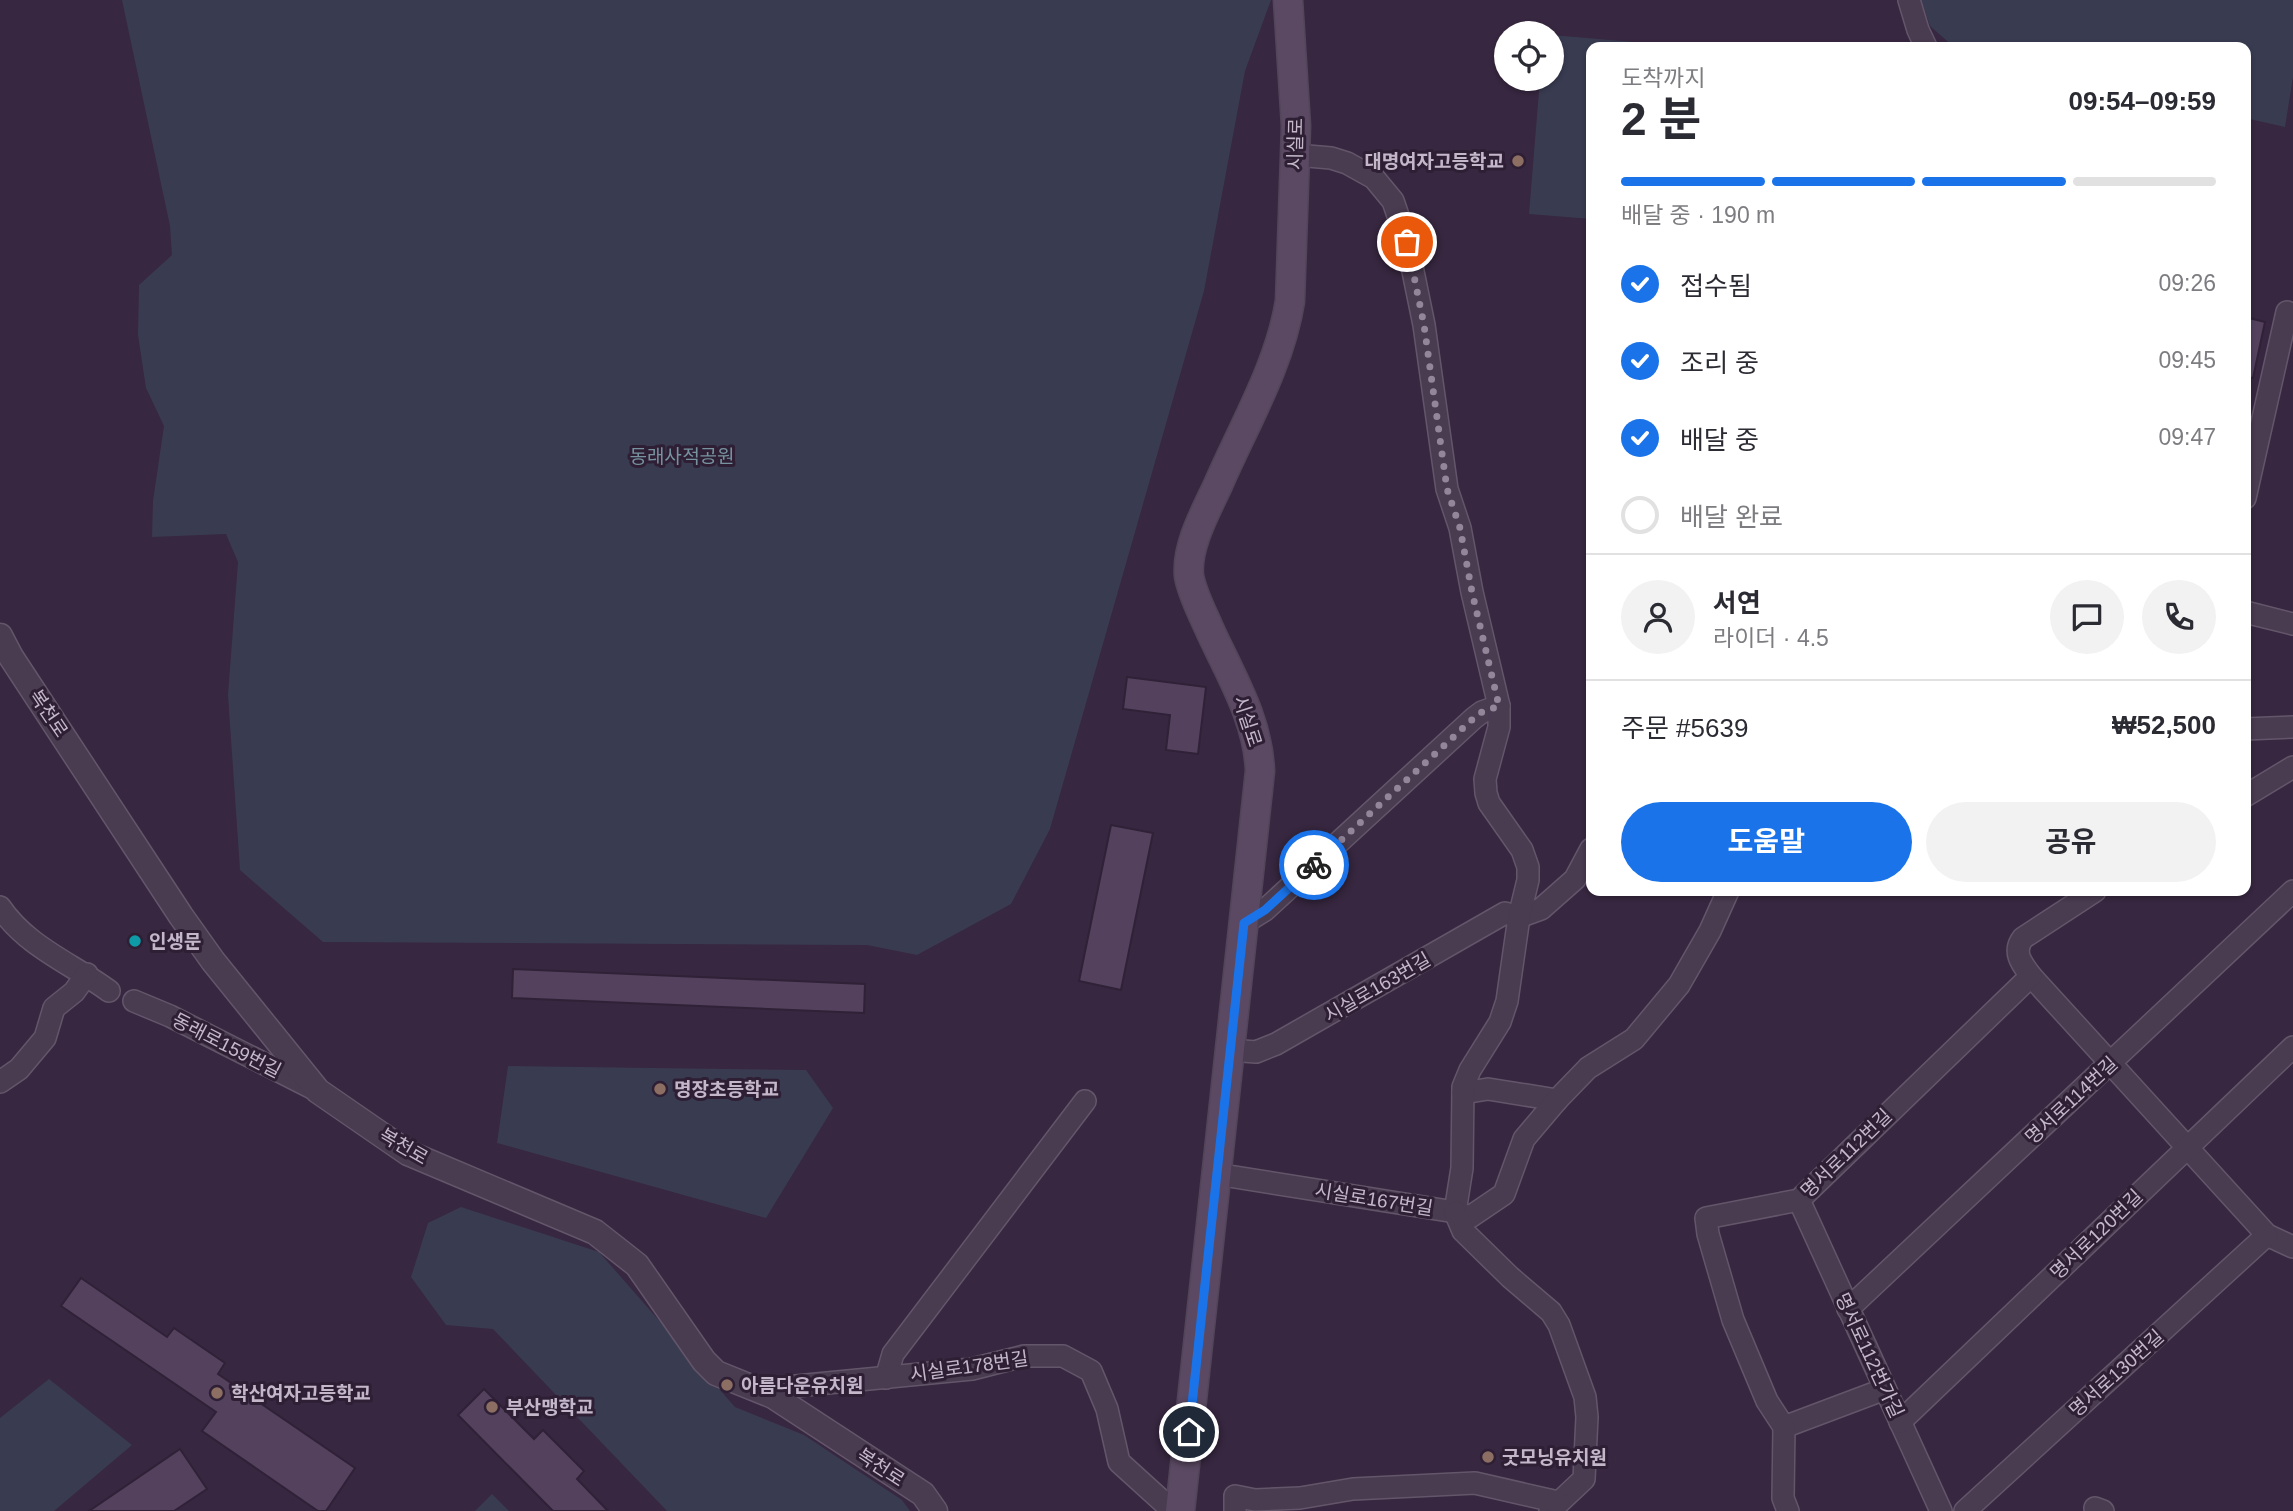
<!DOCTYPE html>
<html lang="ko">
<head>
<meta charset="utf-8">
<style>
	body { margin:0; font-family:Helvetica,"Noto Sans KR",sans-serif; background:#f2f2f3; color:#2b2b33; height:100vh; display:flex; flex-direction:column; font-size:26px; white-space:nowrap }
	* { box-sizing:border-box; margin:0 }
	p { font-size:23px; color:#7c7c81 }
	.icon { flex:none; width:38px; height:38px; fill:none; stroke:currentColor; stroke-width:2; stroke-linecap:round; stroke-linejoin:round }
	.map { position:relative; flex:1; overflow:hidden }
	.panel { position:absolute; left:1586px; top:42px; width:665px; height:854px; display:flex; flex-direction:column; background:#fff; border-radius:14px; box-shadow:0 2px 5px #0004 }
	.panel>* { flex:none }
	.fabs { position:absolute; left:1494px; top:21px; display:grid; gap:14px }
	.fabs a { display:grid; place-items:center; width:70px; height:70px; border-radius:50%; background:#fff; box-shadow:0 2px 5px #0004; font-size:35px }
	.pin { position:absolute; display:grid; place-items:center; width:60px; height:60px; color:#fff; margin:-30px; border:4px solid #fff; border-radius:50%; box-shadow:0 2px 7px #0007 }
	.courier { position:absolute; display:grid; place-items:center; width:70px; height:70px; margin:-35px; border:5px solid #1a73e8; border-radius:50%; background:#fff; color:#222; box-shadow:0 2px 9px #0007 }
	.summary em { font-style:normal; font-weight:700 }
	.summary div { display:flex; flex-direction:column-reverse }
	.summary { display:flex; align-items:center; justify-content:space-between; height:119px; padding:0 35px }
	h1 { font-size:46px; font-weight:700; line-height:52px }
	.bar { display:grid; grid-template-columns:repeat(4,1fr); gap:10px 7px; align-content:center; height:84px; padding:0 35px }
	.bar i { height:9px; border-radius:5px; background:#e1e1e2 }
	.bar .selected { background:#1a73e8 }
	.bar p { grid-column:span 4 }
	.line { display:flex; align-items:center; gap:18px; padding:0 35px; border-top:2px solid #e1e1e2 }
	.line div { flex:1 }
	.round { display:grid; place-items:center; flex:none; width:74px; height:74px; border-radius:37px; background:#f2f2f3 }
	ol { padding:0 35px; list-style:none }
	li { display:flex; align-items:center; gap:21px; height:77px }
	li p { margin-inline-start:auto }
	li .icon { padding:7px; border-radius:50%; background:#1a73e8; color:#fff; stroke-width:4 }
	li:last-child { color:#7c7c81 }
	li i { width:38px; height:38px; border:4px solid #e1e1e2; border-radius:50% }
	.cta { display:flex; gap:14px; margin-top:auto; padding:14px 35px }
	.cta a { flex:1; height:80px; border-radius:42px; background:#1a73e8; color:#fff; font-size:28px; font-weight:700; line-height:80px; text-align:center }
	.cta a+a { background:#f2f2f3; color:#2b2b33 }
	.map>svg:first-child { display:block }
	.green { fill:#393b51 }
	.building { fill:#53415e; stroke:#302137; stroke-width:2 }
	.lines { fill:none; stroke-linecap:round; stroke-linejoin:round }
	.minor-casing { stroke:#64566a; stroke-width:24 }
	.tertiary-casing { stroke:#64566a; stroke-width:27 }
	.secondary-casing { stroke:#524459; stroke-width:31 }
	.minor { stroke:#493b50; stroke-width:21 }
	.tertiary { stroke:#493b50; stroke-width:24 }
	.secondary { stroke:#5b4963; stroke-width:28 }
	.done { stroke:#93859a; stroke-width:7; stroke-dasharray:0 12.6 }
	.route { stroke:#1a73e8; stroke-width:9 }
	.education-dot { fill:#8d6e63; stroke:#2e1f35; stroke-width:2.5 }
	.culture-dot { fill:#0f9aa8; stroke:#2e1f35; stroke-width:2.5 }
	.labels { text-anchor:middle; stroke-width:6; stroke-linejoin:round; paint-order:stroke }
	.street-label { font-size:19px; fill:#c4b7ca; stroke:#2e1f35 }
	.poi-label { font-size:19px; font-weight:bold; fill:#c4b7ca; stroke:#2e1f35; text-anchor:start }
	.park-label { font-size:19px; fill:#76939f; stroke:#2e1f35 }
</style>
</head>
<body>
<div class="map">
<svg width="2293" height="1511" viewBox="0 0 2293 1511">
	<rect width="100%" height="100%" fill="#372740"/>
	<g class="green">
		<polygon points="122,0 1271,0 1245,71 1204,291 1050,829 1011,904 917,955 867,945 323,942 240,870 228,695 238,562 226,534 152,537 153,501 164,426 146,388 138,335 139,285 172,255 170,226"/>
		<polygon points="1921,0 2293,0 2293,77 2285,127 2245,118 2245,47 1954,47 1930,26"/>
		<polygon points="1552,35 1657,44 1657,47 1591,47 1591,219 1529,214 1540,79 1552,79"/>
		<polygon points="508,1066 806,1070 833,1108 766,1218 497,1143"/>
		<polygon points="461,1207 599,1252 735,1407 804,1435 902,1500 910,1511 667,1511 493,1329 446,1325 411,1277 428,1223"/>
		<polygon points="49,1379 132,1445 54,1511 0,1511 0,1418"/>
		<polygon points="492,1494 509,1511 475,1511"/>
	</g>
	<g class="building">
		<polygon points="2245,317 2265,322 2253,378 2245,377"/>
		<polygon points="1127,677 1206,687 1198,754 1166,750 1170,715 1123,709"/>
		<polygon points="1111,825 1153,833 1121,990 1079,981"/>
		<polygon points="513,969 865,984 864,1013 512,998"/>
		<polygon points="81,1278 167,1337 174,1328 225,1363 218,1374 355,1468 326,1511 318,1511 202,1431 216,1412 61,1306"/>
		<polygon points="484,1389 534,1439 543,1430 584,1471 577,1479 608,1511 553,1511 458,1415"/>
		<polygon points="180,1449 207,1489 174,1511 89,1511"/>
	</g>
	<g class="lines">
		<g class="minor-casing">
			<g id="minor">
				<polyline points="1909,0 1918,30 1926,47"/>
				<polyline points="2245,498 2287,312"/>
				<polyline points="2245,612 2293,624"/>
				<polyline points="2245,729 2293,727"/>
				<polyline points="2245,796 2293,767"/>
				<path d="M0,907C27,947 71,963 109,991"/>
				<polyline points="1519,917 1541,909 1575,879 1591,849"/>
				<polyline points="1244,923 1265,910 1474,718 1482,712 1499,706"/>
				<polyline points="2031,976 2267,1235 2293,1247"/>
				<polyline points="134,1001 170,1016 316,1090"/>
				<polyline points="1230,1050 1256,1052 1276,1044 1505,913 1519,917"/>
				<polyline points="0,1082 19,1069 45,1038 54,1008 74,992 87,974"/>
				<polyline points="1463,1093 1488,1089 1557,1100"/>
				<polyline points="1216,1174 1455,1212 1462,1168 1463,1087 1470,1070 1500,1022 1507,1001 1519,917 1528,880 1528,867 1522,850 1489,803 1486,793 1485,779 1499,727 1499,706 1472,592 1460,528 1447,489 1424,325 1407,242 1393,201 1374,178 1347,163 1331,158 1296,155"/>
				<polyline points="1799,1200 1941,1511"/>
				<polyline points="1455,1212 1470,1217 1504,1194 1524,1139 1557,1100 1588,1068 1634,1039 1679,985 1710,931 1728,891"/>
				<polyline points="1455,1212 1463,1231 1510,1277 1551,1312 1559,1325 1585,1397 1587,1417 1584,1479 1550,1511"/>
				<polyline points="1848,1309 2293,891"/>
				<polyline points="886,1378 893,1354 1085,1101"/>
				<polyline points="780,1400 786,1387 972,1369 1024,1356 1063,1356 1091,1371 1107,1409 1119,1462 1173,1511"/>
				<polyline points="1900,1422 2293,1047"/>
				<polyline points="1784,1427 1885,1389"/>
				<polyline points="2095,1508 2103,1511"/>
				<polyline points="1235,1511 1235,1496 1255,1500 1300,1498 1353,1489 1475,1483 1558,1502"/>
				<path d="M1788,1511L1783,1498L1784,1427L1767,1401L1733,1320L1708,1234L1706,1218L1799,1200L2031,976C2022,964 2012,952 2023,938L2095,891"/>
				<polyline points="1965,1511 2267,1235"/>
			</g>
		</g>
		<g class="tertiary-casing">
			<polyline id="tertiary" points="0,636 11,657 181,916 213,961 318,1091 408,1153 595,1232 637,1265 704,1361 716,1373 773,1396 923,1494 935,1511"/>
		</g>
		<g class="secondary-casing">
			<path id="secondary" d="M1180,1511L1260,771C1258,718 1229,673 1208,626C1201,610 1192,593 1189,576C1186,546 1206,511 1218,485C1244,425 1280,365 1290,301L1296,126L1288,0"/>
		</g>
		<use href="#minor" class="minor"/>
		<use href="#tertiary" class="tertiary"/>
		<use href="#secondary" class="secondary"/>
	</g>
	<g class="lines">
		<polyline class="done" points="1314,865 1474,718 1482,712 1499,706 1472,592 1460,528 1447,489 1424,325 1407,242"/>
		<polyline class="route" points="1189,1432 1244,923 1265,910 1314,865"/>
	</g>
	<g class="education-dot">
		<circle cx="1518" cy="161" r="7"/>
		<circle cx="660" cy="1089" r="7"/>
		<circle cx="727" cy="1385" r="7"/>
		<circle cx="217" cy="1393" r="7"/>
		<circle cx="492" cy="1407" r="7"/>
		<circle cx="1488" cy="1457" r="7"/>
	</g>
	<circle class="culture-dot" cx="135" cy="941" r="7"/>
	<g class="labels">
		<g class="street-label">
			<text transform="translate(1295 144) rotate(-89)" y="7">시실로</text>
			<text transform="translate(49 713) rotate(56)" y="7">복천로</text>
			<text transform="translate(1248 721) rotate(72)" y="7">시실로</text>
			<text transform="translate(1377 987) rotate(-30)" y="7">시실로163번길</text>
			<text transform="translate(227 1045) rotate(27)" y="7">동래로159번길</text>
			<text transform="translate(2071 1100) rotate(-43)" y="7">명서로114번길</text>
			<text transform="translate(404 1146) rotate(30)" y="7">복천로</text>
			<text transform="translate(1846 1153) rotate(-44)" y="7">명서로112번길</text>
			<text transform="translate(1374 1199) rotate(9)" y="7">시실로167번길</text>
			<text transform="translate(2096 1234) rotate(-44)" y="7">명서로120번길</text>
			<text transform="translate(1870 1355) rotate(65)" y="7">명서로112번가길</text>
			<text transform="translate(969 1366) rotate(-8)" y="7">시실로178번길</text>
			<text transform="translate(2116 1373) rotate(-42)" y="7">명서로130번길</text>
			<text transform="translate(881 1467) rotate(33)" y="7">복천로</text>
		</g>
		<g class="poi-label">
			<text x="1504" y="168" text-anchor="end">대명여자고등학교</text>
			<text x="149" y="948">인생문</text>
			<text x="674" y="1096">명장초등학교</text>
			<text x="741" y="1392">아름다운유치원</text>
			<text x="231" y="1400">학산여자고등학교</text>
			<text x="506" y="1414">부산맹학교</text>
			<text x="1502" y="1464">굿모닝유치원</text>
		</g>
		<g class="park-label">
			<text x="682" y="463">동래사적공원</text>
		</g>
	</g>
</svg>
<div class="fabs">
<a><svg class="icon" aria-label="locate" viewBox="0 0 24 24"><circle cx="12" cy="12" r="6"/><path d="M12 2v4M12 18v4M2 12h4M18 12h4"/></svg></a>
</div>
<div class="pin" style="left:1407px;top:242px;background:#ea580c"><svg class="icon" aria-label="bag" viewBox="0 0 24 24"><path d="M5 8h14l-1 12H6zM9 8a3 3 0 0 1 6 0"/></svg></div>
<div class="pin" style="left:1189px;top:1432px;background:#1f2937"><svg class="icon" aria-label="home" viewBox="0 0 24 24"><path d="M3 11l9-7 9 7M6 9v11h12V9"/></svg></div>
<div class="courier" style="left:1314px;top:865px"><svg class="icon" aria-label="bike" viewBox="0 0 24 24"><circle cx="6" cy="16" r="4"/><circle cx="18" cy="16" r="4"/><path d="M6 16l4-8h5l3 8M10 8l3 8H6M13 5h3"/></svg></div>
<section class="panel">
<div class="summary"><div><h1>2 분</h1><p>도착까지</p></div><em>09:54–09:59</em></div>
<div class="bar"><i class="selected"></i><i class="selected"></i><i class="selected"></i><i></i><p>배달 중 · 190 m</p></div>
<ol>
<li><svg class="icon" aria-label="check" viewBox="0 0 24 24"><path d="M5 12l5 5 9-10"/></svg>접수됨<p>09:26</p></li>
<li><svg class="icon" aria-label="check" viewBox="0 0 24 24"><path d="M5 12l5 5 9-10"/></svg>조리 중<p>09:45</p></li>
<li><svg class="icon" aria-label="check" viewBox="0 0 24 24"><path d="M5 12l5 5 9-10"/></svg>배달 중<p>09:47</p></li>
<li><i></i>배달 완료</li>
</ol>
<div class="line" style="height:126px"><a class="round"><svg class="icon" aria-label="person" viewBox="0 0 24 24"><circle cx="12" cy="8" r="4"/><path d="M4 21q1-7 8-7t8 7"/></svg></a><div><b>서연</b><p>라이더 · 4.5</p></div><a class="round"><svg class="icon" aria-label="chat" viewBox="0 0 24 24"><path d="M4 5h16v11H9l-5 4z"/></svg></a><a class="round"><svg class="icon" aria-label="phone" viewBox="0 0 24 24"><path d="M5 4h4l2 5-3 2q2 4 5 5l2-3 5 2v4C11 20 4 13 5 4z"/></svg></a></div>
<div class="line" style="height:91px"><div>주문 #5639</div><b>₩52,500</b></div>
<div class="cta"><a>도움말</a><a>공유</a></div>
</section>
</div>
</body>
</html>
